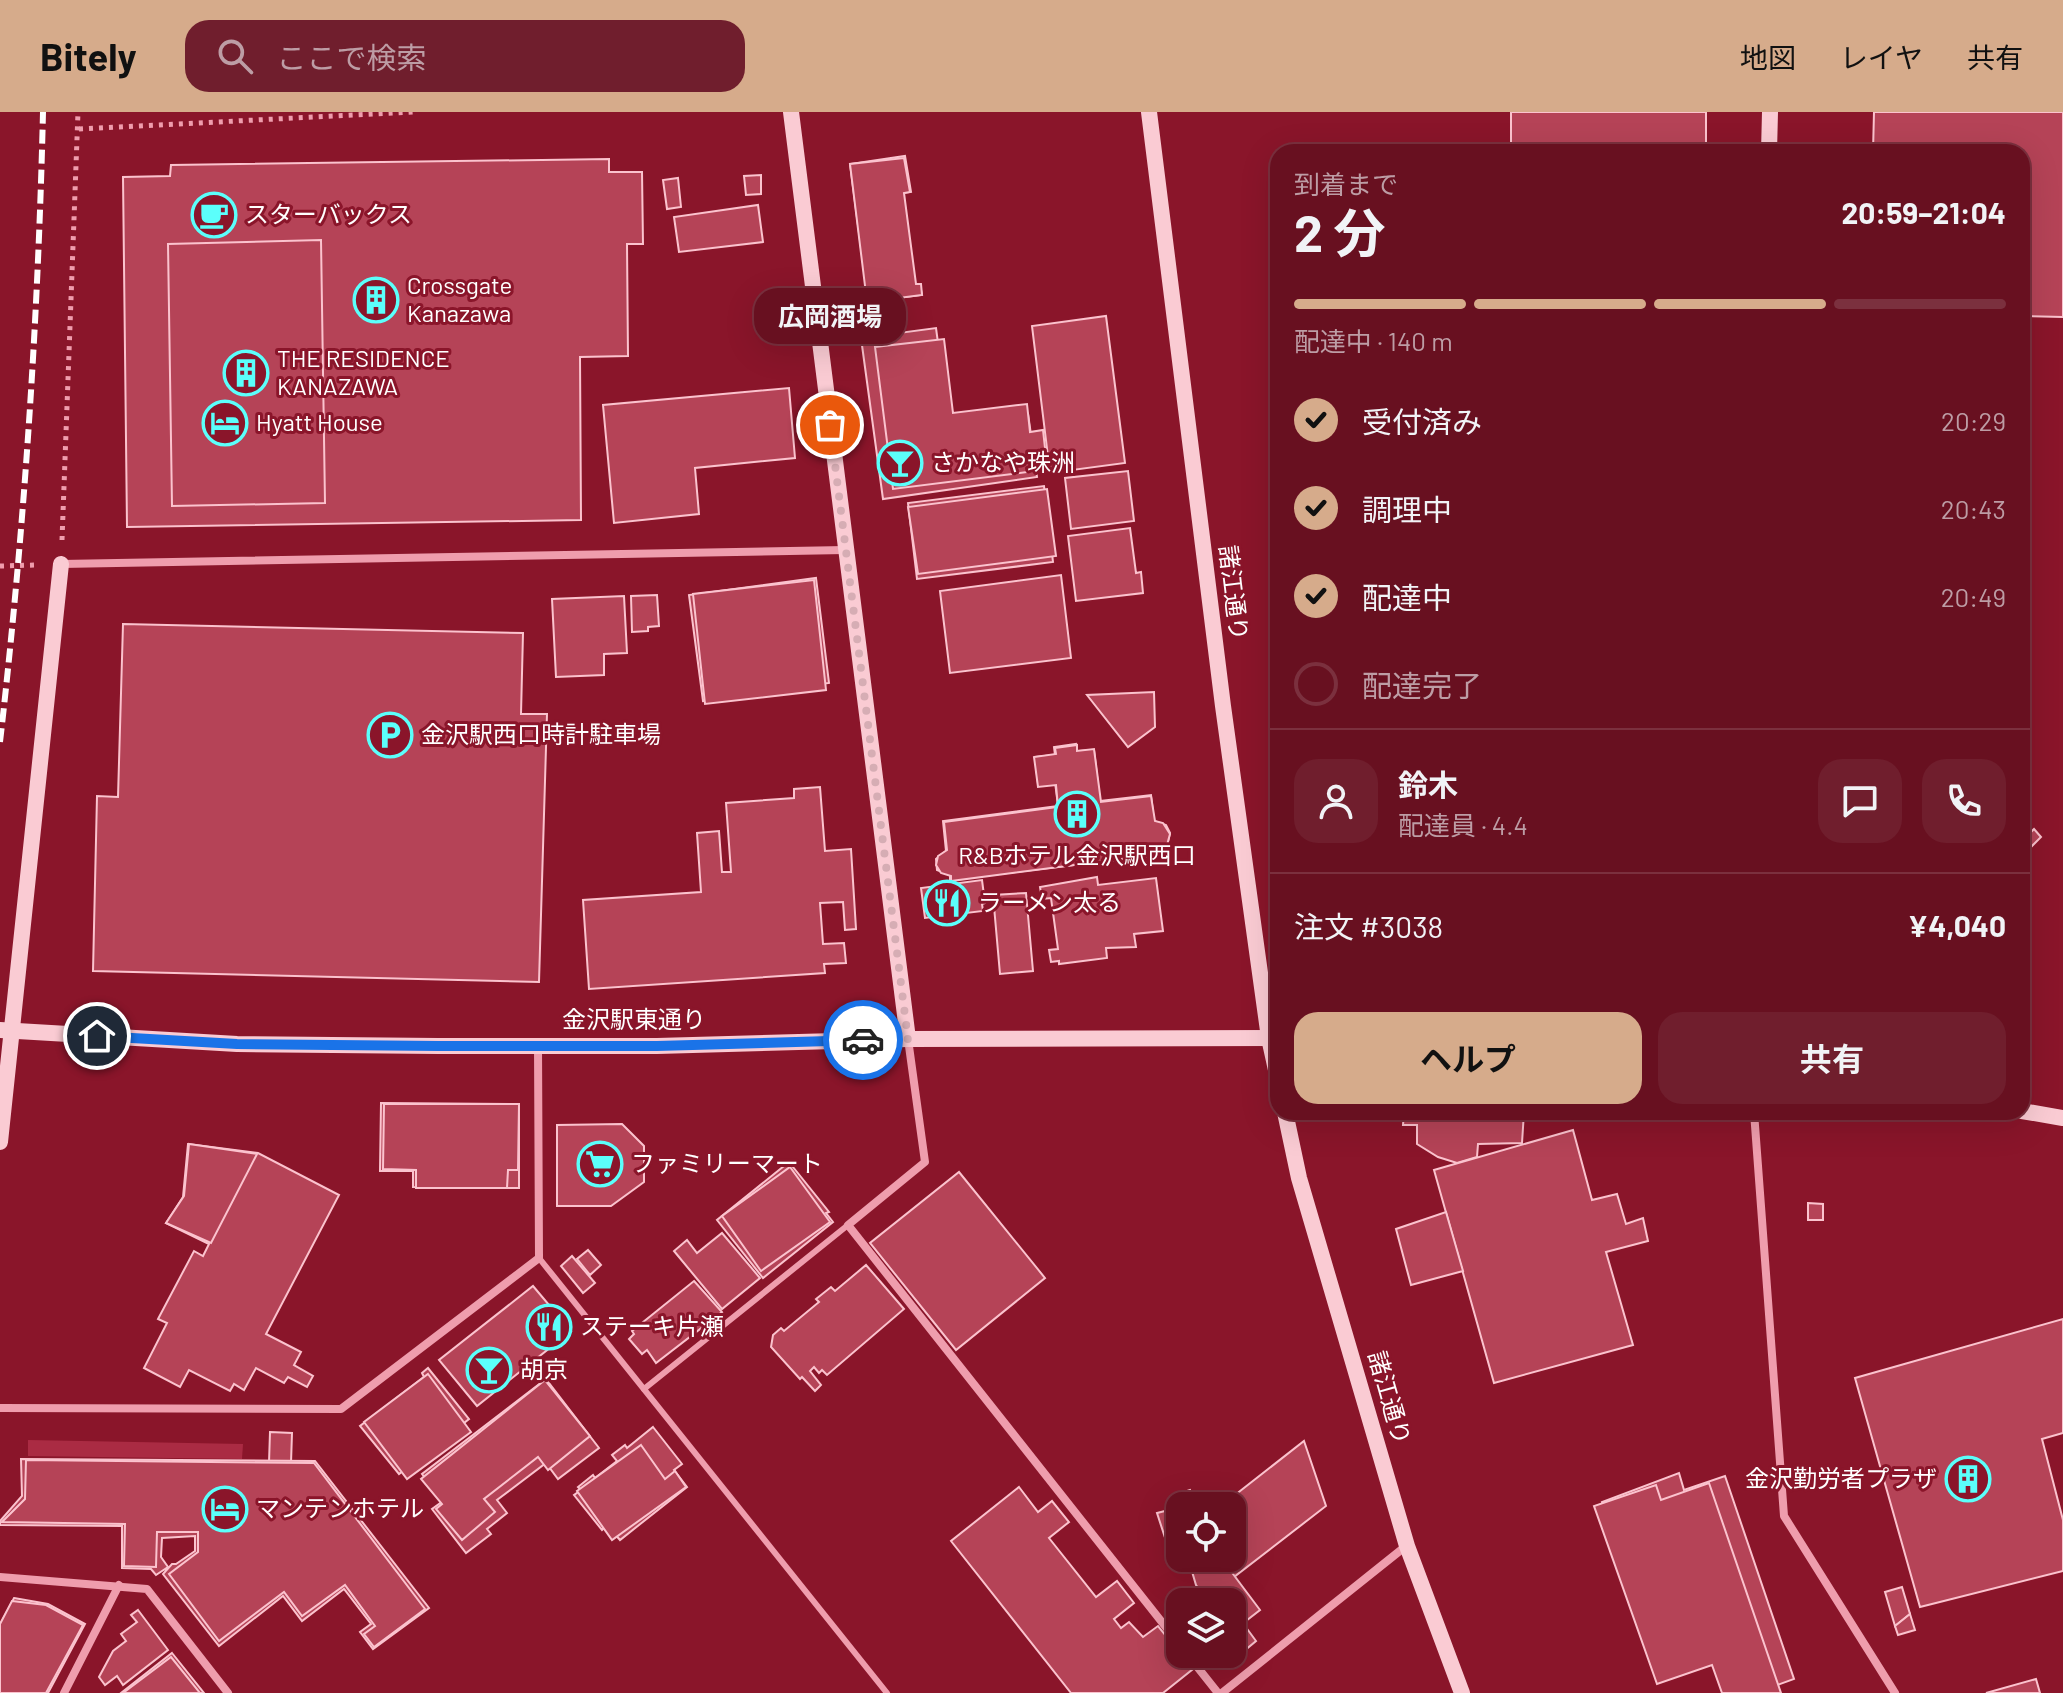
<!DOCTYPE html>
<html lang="ja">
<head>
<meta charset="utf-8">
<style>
	body { margin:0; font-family:Barlow,"Noto Sans JP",sans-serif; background:#701e2d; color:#f1f3f6; height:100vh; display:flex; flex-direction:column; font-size:30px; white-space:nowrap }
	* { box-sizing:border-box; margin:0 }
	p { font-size:26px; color:#bd9da5 }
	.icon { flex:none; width:44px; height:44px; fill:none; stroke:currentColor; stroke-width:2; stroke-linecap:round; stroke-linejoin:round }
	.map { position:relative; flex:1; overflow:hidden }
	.details { position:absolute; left:1270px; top:32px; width:760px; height:976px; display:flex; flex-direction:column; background:#681020; border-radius:24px; box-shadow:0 8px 32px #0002,0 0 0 2px #7b303e }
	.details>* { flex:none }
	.controls { position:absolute; left:1166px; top:1380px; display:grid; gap:16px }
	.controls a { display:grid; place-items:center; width:80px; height:80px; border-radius:16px; background:#681020; box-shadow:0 8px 32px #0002,0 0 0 2px #7b303e; font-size:40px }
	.pin { position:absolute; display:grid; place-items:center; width:68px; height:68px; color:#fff; margin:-34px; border:4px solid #fff; border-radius:50%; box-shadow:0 2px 8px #0007 }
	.courier { position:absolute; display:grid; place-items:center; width:80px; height:80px; margin:-40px; border:6px solid #1a73e8; border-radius:50%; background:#fff; color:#222; box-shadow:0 2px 10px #0007 }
	.bubble { position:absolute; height:56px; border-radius:24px; background:#681020; box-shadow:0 8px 32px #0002,0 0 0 2px #7b303e; font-size:26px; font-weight:700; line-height:56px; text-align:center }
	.summary em { font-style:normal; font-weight:700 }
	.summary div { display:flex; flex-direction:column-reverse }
	.summary { display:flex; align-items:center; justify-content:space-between; height:136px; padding:0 24px }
	h1 { font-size:52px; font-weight:700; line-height:60px }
	.bar { display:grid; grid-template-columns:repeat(4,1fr); gap:12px 8px; align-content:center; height:96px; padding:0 24px }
	.bar i { height:10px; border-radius:6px; background:#7b303e }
	.bar .active { background:#d6ab8b }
	.bar p { grid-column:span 4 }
	.line { display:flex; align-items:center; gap:20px; padding:0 24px; border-top:2px solid #7b303e }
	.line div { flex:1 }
	.round { display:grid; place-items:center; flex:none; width:84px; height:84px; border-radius:24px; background:#701e2d }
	ol { padding:0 24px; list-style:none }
	li { display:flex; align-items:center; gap:24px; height:88px }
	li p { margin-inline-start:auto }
	li .icon { padding:8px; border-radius:50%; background:#d6ab8b; color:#111; stroke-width:4 }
	li:last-child { color:#bd9da5 }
	li i { width:44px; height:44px; border:4px solid #7b303e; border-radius:50% }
	.button { display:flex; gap:16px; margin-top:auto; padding:16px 24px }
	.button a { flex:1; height:92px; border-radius:24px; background:#d6ab8b; color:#111; font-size:32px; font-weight:700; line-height:92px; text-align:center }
	.button a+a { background:#701e2d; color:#f1f3f6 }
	header { display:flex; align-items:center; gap:48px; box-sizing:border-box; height:112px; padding:0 40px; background:#d6ab8b; color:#111 }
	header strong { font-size:38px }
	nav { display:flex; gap:44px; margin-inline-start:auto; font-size:28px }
	.search { width:560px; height:72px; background:#701e2d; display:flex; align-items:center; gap:20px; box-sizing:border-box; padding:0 28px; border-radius:24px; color:#bd9da5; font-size:30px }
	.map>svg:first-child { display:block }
	.green { fill:#aa2b43 }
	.building { fill:#b54357; stroke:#fbc3ce; stroke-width:2 }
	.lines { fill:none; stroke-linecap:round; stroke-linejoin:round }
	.path { stroke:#ef9dad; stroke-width:5; stroke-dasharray:4 6; stroke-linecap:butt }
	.lane { stroke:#ef9dad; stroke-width:6 }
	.street { stroke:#ef9dad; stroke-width:8 }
	.secondary { stroke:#facbd3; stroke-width:16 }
	.rail { stroke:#fff; stroke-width:6; stroke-dasharray:14 6; stroke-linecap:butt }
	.done { stroke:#d6adb4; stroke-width:8; stroke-dasharray:0 14.4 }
	.route { stroke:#1a73e8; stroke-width:10 }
	.labels { text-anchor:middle; stroke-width:6; stroke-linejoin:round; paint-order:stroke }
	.poi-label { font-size:24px; fill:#fff; stroke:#8a152a; text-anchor:start }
	.street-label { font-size:24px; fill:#fff; stroke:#8a152a }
</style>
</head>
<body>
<header>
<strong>Bitely</strong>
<div class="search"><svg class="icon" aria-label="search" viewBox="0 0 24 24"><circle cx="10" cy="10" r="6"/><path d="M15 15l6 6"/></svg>ここで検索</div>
<nav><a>地図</a><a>レイヤ</a><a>共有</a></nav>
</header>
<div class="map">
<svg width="2063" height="1581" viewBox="0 0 2063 1581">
	<rect width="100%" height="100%" fill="#8a152a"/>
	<polygon class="green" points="28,1328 243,1332 242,1347 28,1344"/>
	<g class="building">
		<rect x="1511" y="0" width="195" height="40"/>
		<polygon points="1874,0 2063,0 2063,205 2022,204 2022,40 1873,40"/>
		<polygon points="905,44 911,80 903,81 915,174 920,173 922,183 868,190 850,52"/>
		<polygon points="904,46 910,80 904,81 916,172 921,172 922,183 867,190 850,52"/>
		<polygon points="609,47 609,60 642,60 643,132 627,132 628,244 580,245 581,408 127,415 123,65 170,64 171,53"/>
		<polygon points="761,63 761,82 746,83 744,64"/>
		<polygon points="678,66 681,95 667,97 663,68"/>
		<polygon points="758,93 763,130 679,140 674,105"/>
		<polygon points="321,128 325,391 172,394 168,132"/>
		<polygon points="1106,204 1125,351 1050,361 1032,214"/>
		<polygon points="936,216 949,313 1028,302 1037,365 883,387 861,226"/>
		<polygon points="944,227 953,301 1027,292 1030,320 1043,318 1046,345 1034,347 1035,359 893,377 875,235"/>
		<polygon points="789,276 795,346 695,356 699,402 614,411 603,293"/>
		<polygon points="1271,326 1278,327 1278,382"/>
		<polygon points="1128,359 1134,409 1071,417 1065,366"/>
		<polygon points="1044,374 1053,450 917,467 908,391"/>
		<polygon points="1047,377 1056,444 918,462 908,395"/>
		<polygon points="1130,416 1136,461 1141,460 1143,481 1076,489 1068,424"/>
		<polygon points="1061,463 1071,546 950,561 940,479"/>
		<polygon points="816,466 829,571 703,589 689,483"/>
		<polygon points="814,468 826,578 705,592 693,482"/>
		<polygon points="657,483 659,514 648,515 648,519 632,520 631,484"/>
		<polygon points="624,484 627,541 604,542 604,563 556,565 552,487"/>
		<polygon points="123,512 523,521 521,602 547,602 539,870 93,859 97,684 118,685"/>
		<polygon points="1154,580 1155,615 1128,635 1087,583"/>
		<polygon points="1076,632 1077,639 1094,638 1100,689 1151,683 1154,709 1166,713 1170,721 1168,730 1157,738 1158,743 950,768 950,763 937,758 936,747 946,739 943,709 1058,694 1055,670 1038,672 1035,645 1055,643 1054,635"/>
		<polygon points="1077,633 1077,639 1094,637 1101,690 1151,684 1155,709 1163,711 1170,722 1167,733 1159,739 1160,742 951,769 951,764 941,761 936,753 938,744 947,738 944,710 1058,695 1056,673 1038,675 1034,645 1056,642 1055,636"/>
		<polygon points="820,675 825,739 851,737 856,817 845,818 843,790 820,791 823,832 844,831 846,851 824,852 825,861 589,877 583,788 701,780 697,721 719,719 722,760 731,760 726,691 794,686 794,677"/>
		<polygon points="2034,717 2041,725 2022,744 2022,729"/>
		<polygon points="1097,765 1098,773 1156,766 1163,819 1134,822 1136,835 1106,836 1107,846 1059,852 1059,849 1051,850 1049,838 1058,837 1051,786 1042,787 1040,775"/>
		<polygon points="982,768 985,791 982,792 983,799 925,806 921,776"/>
		<polygon points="1026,781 1033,859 1000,862 993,783"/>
		<polygon points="381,991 519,992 519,1076 413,1075 413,1059 380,1059"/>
		<polygon points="384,992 519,992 518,1058 508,1058 507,1076 416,1076 416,1058 383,1057"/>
		<polygon points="1404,1000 1524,1000 1522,1031 1478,1032 1477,1045 1457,1051 1438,1045 1417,1032 1417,1013 1403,1013"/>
		<polygon points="622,1012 644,1034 644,1070 611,1094 557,1094 557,1013"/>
		<polygon points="1573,1018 1592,1088 1617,1082 1626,1112 1643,1106 1648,1129 1606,1140 1633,1233 1494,1271 1434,1058"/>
		<polygon points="188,1032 258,1041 339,1083 266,1222 301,1240 294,1253 313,1264 307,1275 288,1265 284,1271 256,1256 244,1278 234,1272 230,1279 189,1258 180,1275 144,1256 167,1211 158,1207 194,1139 203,1144 209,1132 166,1111 183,1085"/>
		<polygon points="189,1032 257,1042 211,1131 166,1111 184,1084"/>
		<polygon points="789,1050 829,1100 826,1101 833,1110 763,1166 717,1108"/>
		<polygon points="790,1055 830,1110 761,1159 722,1104"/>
		<polygon points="959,1060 1045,1166 956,1238 870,1131"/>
		<polygon points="1808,1091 1823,1092 1823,1108 1808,1108"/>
		<polygon points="1446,1100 1463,1159 1411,1173 1396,1117"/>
		<polygon points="722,1121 760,1166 722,1197 674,1139 687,1128 697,1141"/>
		<polygon points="588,1138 601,1153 590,1163 577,1147"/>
		<polygon points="572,1144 595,1171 583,1181 561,1154"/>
		<polygon points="866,1153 904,1197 827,1263 822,1258 819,1261 814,1255 810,1259 821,1273 815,1279 802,1265 800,1267 771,1235 773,1223 781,1216 784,1219 819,1190 816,1187 831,1175 835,1179"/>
		<polygon points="694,1169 722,1200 656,1251 647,1238 642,1242 629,1227 634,1222 632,1219"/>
		<polygon points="533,1174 571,1219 477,1294 439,1248"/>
		<polygon points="2063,1207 2063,1321 2042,1327 2063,1408 2063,1459 1920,1495 1855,1266"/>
		<polygon points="428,1256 469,1307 399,1362 360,1314 424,1265 422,1261"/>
		<polygon points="428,1262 471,1320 407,1367 364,1310"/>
		<polygon points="546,1267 599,1336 558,1367 546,1351 497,1388 507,1401 487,1417 491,1422 466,1441 432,1397 443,1389 422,1362"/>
		<polygon points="545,1268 590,1324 548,1358 538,1345 484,1387 495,1400 462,1428 436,1397 442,1392 421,1367"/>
		<polygon points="653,1315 682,1352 674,1358 687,1375 620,1428 607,1413 602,1418 574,1383 581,1378 578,1375 593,1363 595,1366 617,1349 612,1343 625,1333 627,1336"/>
		<polygon points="270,1320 292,1321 291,1351 269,1351"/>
		<polygon points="1304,1329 1326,1394 1234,1465 1221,1446 1232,1446 1232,1394 1221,1394"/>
		<polygon points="641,1333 665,1367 675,1359 686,1375 612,1428 577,1379"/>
		<polygon points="21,1347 315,1349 429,1496 373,1537 360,1520 371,1512 344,1477 302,1509 283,1484 219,1534 163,1462 172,1452 176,1452 195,1439 195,1424 162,1426 161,1445 168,1455 156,1463 151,1457 122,1456 122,1414 0,1413 0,1409 22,1384"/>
		<polygon points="26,1348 314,1351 425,1497 374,1535 364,1522 375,1514 345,1473 302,1504 284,1480 219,1529 169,1462 198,1440 198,1420 157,1420 156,1455 124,1454 125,1412 2,1410 25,1387"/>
		<polygon points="1679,1361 1684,1378 1725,1364 1794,1567 1755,1581 1735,1581 1722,1538 1666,1559 1602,1390"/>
		<polygon points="1709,1371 1781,1581 1722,1581 1712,1553 1657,1572 1594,1394 1656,1373 1661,1388"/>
		<polygon points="1019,1375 1038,1400 1052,1389 1069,1410 1049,1426 1096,1485 1117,1469 1134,1491 1114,1507 1121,1516 1129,1510 1143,1525 1158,1514 1193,1557 1163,1581 1071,1581 951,1429"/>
		<polygon points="1190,1378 1195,1394 1185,1394 1181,1381"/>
		<polygon points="1177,1396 1180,1404 1180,1435 1169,1438 1157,1401"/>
		<polygon points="1188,1446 1221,1446 1260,1498 1233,1519 1232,1490 1209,1490 1196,1473"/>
		<polygon points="1902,1475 1910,1502 1895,1514 1885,1480"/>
		<polygon points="14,1486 48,1492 85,1512 48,1581 0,1581 0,1513"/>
		<polygon points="12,1489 46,1493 83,1513 46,1581 0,1581 0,1512"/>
		<polygon points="138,1498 168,1538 123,1573 117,1564 105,1573 99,1565 113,1539 126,1529 121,1522 137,1510 131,1503"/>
		<polygon points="1910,1502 1915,1518 1898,1523 1895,1514"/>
		<polygon points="1245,1514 1256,1529 1244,1539 1232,1523"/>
		<polygon points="172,1541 204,1581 121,1581"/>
		<polygon points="171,1545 200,1581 123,1581"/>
		<polygon points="2036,1567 2040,1581 1986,1581"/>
	</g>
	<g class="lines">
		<g class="path">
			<polyline points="79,17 413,0"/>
			<polyline points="62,428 78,0"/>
			<polyline points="0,454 35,453"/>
		</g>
		<g class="lane">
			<polyline points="539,1146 887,1581"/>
			<polyline points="644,1277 848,1113"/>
		</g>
		<g class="street">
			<polyline points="61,452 845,438"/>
			<polyline points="908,927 925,1050 848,1113 1180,1533"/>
			<polyline points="1754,1000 1784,1404 1895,1581"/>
			<polyline points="0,1296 341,1297 539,1146 538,933"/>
			<polyline points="0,1465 147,1477 228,1581"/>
			<polyline points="1187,1542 1218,1581"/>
			<polyline points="64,1581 119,1473"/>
			<polyline points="1222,1581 1406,1434"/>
		</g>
		<g class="secondary">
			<polyline points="791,0 908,927"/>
			<polyline points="1149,0 1223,594 1269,926 1278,967"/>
			<polyline points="1769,40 1770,0"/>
			<polyline points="0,918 237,932 438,934 657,934 908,927 1278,926"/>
			<polyline points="2022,999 2063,1006"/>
			<polyline points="1285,1000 1299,1066 1407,1434 1462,1581"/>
			<polyline points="0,1030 61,452"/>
		</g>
		<path class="rail" d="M0,630C24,421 38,211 43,0"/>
	</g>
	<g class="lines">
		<polyline class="done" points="830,313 908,927 863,928"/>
		<polyline class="route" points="97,924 237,932 438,934 657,934 863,928"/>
	</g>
	<defs>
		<g id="cafe-ring" transform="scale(2.3)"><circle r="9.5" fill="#8a152a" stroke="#5bfffb" stroke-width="1.5"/><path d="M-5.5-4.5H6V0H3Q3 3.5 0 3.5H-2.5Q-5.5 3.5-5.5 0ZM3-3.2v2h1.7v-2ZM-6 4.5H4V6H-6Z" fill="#5bfffb"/></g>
		<g id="building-ring" transform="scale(2.3)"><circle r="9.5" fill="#8a152a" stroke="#5bfffb" stroke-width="1.5"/><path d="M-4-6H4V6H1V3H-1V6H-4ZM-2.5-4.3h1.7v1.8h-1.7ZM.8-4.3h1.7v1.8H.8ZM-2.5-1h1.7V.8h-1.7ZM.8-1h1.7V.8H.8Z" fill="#5bfffb"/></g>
		<g id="hotel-ring" transform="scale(2.3)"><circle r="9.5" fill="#8a152a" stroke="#5bfffb" stroke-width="1.5"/><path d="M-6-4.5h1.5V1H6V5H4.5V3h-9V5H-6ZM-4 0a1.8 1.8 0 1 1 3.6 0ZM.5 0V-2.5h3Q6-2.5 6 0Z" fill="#5bfffb"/></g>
		<g id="bar-ring" transform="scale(2.3)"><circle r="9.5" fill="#8a152a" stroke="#5bfffb" stroke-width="1.5"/><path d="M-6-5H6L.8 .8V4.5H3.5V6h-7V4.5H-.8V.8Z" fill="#5bfffb"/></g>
		<g id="parking-ring" transform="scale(2.3)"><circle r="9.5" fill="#8a152a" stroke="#5bfffb" stroke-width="1.5"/><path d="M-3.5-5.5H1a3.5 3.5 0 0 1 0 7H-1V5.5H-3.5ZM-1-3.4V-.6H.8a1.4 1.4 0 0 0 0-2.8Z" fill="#5bfffb"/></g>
		<g id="restaurant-ring" transform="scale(2.3)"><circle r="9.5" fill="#8a152a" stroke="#5bfffb" stroke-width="1.5"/><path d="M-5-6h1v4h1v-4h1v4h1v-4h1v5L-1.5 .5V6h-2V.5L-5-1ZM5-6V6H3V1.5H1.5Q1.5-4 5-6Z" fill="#5bfffb"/></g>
		<g id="supermarket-ring" transform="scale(2.3)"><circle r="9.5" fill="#8a152a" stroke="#5bfffb" stroke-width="1.5"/><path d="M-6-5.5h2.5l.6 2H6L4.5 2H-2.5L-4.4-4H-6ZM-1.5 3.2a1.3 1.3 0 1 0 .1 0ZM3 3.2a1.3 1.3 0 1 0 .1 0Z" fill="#5bfffb"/></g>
	</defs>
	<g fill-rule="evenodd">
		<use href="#cafe-ring" x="214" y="103"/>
		<use href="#building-ring" x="376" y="188"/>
		<use href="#building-ring" x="246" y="261"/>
		<use href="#hotel-ring" x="225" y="311"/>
		<use href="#bar-ring" x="900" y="351"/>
		<use href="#parking-ring" x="390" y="623"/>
		<use href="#building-ring" x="1077" y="702"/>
		<use href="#restaurant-ring" x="947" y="791"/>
		<use href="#supermarket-ring" x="600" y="1052"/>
		<use href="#restaurant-ring" x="549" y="1215"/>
		<use href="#bar-ring" x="489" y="1258"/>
		<use href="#building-ring" x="1968" y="1367"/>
		<use href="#hotel-ring" x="225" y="1397"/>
	</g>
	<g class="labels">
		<g class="poi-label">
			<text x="245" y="111">スターバックス</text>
			<text x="407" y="182">Crossgate<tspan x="407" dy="28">Kanazawa</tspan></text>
			<text x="277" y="255">THE RESIDENCE<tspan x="277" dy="28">KANAZAWA</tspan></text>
			<text x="256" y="319">Hyatt House</text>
			<text x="931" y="359">さかなや珠洲</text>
			<text x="421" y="631">金沢駅西口時計駐車場</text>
			<text x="1077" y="752" text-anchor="middle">R&amp;Bホテル金沢駅西口</text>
			<text x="978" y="799">ラーメン太る</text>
			<text x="631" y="1060">ファミリーマート</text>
			<text x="580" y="1223">ステーキ片瀬</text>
			<text x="520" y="1266">胡京</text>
			<text x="1937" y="1375" text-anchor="end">金沢勤労者プラザ</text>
			<text x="256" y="1405">マンテンホテル</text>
		</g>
		<g class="street-label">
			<text transform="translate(1233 481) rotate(83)" y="8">諸江通り</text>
			<text x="634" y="916">金沢駅東通り</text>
			<text transform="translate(1389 1286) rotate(74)" y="8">諸江通り</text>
		</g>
	</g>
</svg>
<div class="controls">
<a><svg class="icon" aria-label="locate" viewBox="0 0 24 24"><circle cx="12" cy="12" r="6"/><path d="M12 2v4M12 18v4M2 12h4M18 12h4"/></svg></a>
<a><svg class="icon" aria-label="layers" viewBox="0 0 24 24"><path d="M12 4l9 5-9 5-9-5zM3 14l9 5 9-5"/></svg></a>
</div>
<div class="pin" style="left:830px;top:313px;background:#ea580c"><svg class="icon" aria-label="bag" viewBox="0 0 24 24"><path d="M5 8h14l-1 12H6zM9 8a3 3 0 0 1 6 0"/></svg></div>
<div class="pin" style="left:97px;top:924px;background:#1f2937"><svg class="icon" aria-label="home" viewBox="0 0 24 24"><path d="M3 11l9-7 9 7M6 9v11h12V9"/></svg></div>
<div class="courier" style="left:863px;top:928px"><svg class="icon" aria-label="car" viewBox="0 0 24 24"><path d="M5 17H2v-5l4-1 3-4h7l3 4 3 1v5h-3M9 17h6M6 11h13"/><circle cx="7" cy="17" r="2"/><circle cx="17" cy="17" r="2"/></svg></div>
<div class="bubble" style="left:754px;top:176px;width:152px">広岡酒場</div>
<section class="details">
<div class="summary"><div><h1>2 分</h1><p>到着まで</p></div><em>20:59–21:04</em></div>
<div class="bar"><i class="active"></i><i class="active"></i><i class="active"></i><i></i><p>配達中 · 140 m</p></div>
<ol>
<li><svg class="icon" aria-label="check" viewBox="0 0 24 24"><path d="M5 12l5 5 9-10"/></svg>受付済み<p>20:29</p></li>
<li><svg class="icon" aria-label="check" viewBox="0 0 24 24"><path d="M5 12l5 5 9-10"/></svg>調理中<p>20:43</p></li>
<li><svg class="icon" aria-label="check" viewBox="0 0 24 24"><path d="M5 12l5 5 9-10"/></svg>配達中<p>20:49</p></li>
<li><i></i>配達完了</li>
</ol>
<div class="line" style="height:144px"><a class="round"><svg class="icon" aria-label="person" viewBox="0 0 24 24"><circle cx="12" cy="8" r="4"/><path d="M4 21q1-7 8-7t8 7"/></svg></a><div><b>鈴木</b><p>配達員 · 4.4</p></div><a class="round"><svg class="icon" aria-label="chat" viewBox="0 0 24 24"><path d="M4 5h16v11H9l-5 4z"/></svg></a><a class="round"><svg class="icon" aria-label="phone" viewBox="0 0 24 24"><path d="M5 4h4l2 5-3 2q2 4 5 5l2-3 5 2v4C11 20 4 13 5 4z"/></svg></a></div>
<div class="line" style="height:104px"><div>注文 #3038</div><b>¥4,040</b></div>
<div class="button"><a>ヘルプ</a><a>共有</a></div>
</section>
</div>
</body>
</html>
